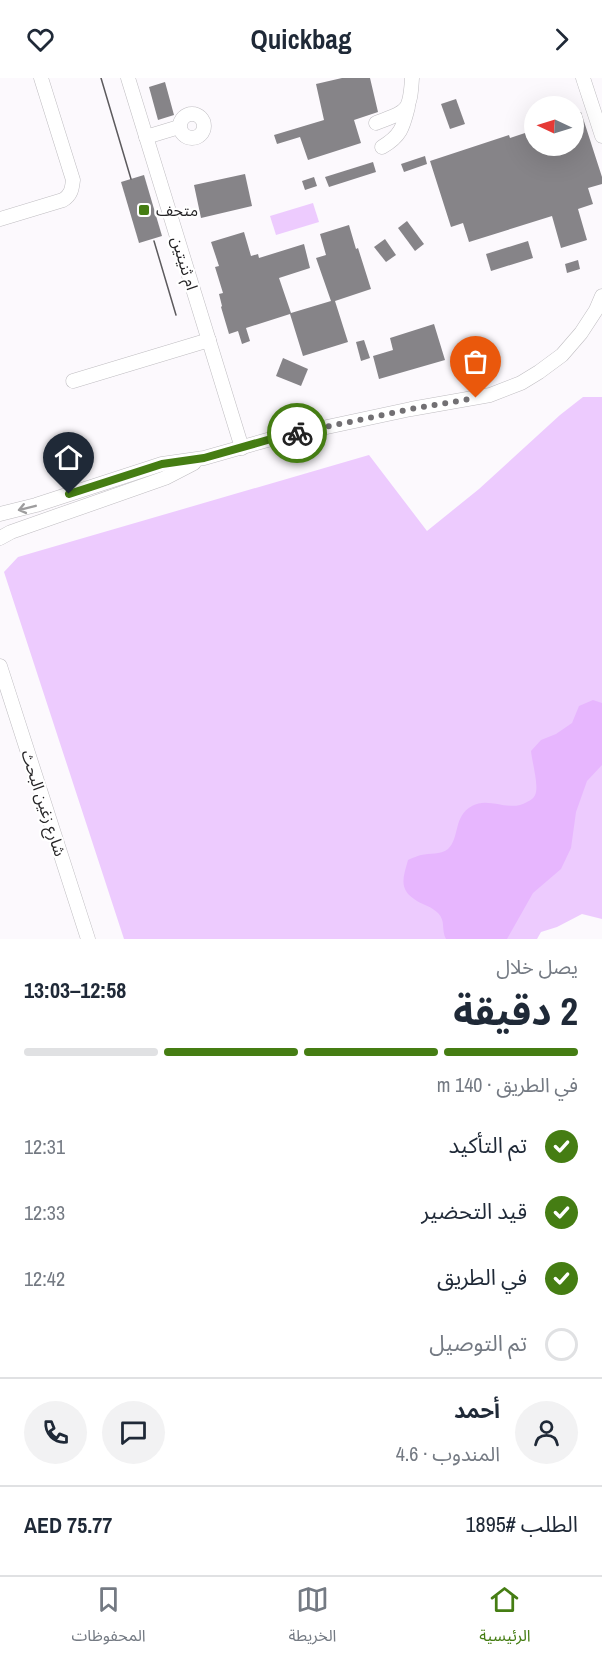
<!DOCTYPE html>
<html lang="ar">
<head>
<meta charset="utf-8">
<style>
	body { margin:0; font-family:"Archivo Narrow","Noto Sans Arabic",sans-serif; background:#f2f2f3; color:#1f2937; direction:rtl; height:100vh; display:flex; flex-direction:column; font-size:22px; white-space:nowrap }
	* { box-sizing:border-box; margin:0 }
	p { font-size:20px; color:#747a83 }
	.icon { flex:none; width:33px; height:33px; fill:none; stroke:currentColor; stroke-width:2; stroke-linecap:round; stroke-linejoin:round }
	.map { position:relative; height:861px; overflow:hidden; direction:ltr }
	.sheet { display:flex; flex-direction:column; background:#fff; flex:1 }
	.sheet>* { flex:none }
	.needle { width:39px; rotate:274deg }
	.controls { position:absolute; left:524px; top:18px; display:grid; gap:12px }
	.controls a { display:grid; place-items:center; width:60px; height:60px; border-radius:50%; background:#fff; box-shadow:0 6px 24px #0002; font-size:30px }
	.pin { position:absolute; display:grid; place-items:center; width:51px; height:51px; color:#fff; margin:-62px -26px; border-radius:50% 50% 50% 0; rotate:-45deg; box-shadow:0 0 6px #0007 }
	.pin .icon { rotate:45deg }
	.courier { position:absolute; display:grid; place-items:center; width:60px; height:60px; margin:-30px; border:4px solid #457d13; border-radius:50%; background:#fff; color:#222; box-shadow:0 2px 8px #0007 }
	.headline em { font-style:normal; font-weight:700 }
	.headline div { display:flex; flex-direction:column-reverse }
	.headline { display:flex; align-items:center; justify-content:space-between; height:102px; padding:0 24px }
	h1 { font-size:39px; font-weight:700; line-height:45px }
	.bar { display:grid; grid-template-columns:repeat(4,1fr); gap:9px 6px; align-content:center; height:72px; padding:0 24px }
	.bar i { height:8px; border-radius:4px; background:#e0e1e3 }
	.bar .current { background:#457d13 }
	.bar p { grid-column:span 4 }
	.line { display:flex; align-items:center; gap:15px; padding:0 24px; border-top:2px solid #e0e1e3 }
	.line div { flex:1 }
	.round { display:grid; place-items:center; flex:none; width:63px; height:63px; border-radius:32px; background:#f2f2f3 }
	ol { padding:0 24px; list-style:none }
	li { display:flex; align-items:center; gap:18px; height:66px }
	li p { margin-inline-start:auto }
	li .icon { padding:6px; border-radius:50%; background:#457d13; color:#fff; stroke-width:4 }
	li:last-child { color:#747a83 }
	li i { width:33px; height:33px; border:3px solid #e0e1e3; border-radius:50% }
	header { display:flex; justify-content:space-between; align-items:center; height:78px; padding:0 24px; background:#fff; font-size:27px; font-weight:700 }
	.tab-bar { display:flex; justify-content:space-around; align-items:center; height:84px; border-top:2px solid #e0e1e3; background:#fff; font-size:16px; color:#747a83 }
	.tab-bar a { display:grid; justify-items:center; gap:3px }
	.tab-bar .current { color:#457d13 }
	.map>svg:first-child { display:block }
	.green { fill:#edcbfe }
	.water { fill:#e7b6fe }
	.building { fill:#868488 }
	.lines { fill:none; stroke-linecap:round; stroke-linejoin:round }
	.minor-casing { stroke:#bfbdc1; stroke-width:15 }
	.minor { stroke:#fff; stroke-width:14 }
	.tram { stroke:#5c5a5d; stroke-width:1.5 }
	.oneway { stroke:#9e9d9e }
	.done { stroke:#727073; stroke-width:6; stroke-dasharray:0 10.8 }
	.route { stroke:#457d13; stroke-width:8 }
	.poi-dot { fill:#457d13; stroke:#fff; stroke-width:2 }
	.labels { text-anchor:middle; stroke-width:4.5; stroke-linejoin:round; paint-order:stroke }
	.poi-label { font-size:16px; fill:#272628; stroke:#fff; text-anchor:start }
	.street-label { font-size:16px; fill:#272628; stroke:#fff }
</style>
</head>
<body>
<header><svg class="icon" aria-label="forward" viewBox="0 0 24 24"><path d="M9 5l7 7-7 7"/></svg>Quickbag<svg class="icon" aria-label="heart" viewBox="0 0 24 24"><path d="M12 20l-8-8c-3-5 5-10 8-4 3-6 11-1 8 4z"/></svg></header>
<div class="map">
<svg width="602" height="861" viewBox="0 0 602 861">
	<rect width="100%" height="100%" fill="#fcf9fd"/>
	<g class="green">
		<polygon points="313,125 319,144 276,157 270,138"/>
		<polygon points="583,319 602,319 602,841 582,836 557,849 541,854 537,861 124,861 4,494 18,479 369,377 427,453 479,411 560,337"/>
	</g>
	<path class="water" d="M593,622L602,625V687L587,703L576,734L571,770L561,791L533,815L507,861H446C441,852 446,843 438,835C432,829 424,827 417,823C398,812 403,800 408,782C412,780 417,778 421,777C430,775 440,777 448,771C460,760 453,738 472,728C489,718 510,735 527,724C531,722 535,720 536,714C538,705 532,683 531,673L541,662L556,656L572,645L579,628Z"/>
	<g class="building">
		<polygon points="342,0 370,0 378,34 354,42 361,65 308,82 300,59 277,66 274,57 324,42 316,6"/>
		<polygon points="165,4 174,37 158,42 149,9"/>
		<polygon points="456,21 465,46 450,51 441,26"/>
		<polygon points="581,34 602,99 602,106 588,110 593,126 578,131 587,162 561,170 552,138 469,164 463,145 451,149 430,83 509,57 510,60 534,52 534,68 573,68 573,37"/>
		<polygon points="425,78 427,86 404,94 401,86"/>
		<polygon points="373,84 376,94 329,109 325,99"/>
		<polygon points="245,96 252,128 201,140 194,107"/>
		<polygon points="144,97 162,158 139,165 121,104"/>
		<polygon points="314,99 317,108 305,112 302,103"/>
		<polygon points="407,143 424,166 415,173 398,150"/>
		<polygon points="349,147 356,171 358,170 371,211 335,223 348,264 303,278 290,236 246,250 250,263 242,266 238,253 229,256 221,229 222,228 219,216 223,215 215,189 219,188 211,164 244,154 251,178 258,176 259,180 304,166 310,190 279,200 291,235 331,223 316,180 326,177 320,156"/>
		<polygon points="385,161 396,177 386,184 374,169"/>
		<polygon points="528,163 533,180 491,193 486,176"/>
		<polygon points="578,182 580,191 567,195 565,186"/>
		<polygon points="434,246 445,282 379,301 373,278 393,272 390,260"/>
		<polygon points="364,262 370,280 361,283 356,264"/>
		<polygon points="283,280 308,291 301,308 276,298"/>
	</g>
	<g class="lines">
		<g class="minor-casing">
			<g id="minor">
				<polyline points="128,0 242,370"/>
				<polyline points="583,0 602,58"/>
				<circle cx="192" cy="48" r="12"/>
				<path d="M376,45C407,33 410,35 412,0"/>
				<polyline points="146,59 179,49"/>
				<path d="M382,69C401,58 403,49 408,29"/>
				<path d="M0,141L63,122C71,117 72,111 73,102L41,0"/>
				<polyline points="73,303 209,262"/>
				<polyline points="0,436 36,427 162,386 204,380 271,361 411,331 490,317 521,305 539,294 562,277 581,255 596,232 602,218"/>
				<polyline points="0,460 11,454 165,400 194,385"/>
				<polyline points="0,588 88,861"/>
			</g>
		</g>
		<use href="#minor" class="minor"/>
		<g class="tram">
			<polyline points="101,0 131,101"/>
			<polyline points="154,163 176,237"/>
		</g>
	</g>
	<defs><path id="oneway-shaft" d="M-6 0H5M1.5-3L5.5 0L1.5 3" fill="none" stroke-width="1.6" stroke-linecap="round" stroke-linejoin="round" transform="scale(1.5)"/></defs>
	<use class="oneway" href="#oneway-shaft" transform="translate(27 430) rotate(166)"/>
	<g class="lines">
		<polyline class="done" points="297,355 411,331 476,320"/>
		<polyline class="route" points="69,416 162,386 204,380 271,361 297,355"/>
	</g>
	<rect class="poi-dot" x="138" y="126" width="12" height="12" rx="3"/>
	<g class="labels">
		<g class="poi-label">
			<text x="156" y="138">متحف</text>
		</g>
		<g class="street-label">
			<text transform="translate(185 185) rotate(73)" y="6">ام ثنيتين</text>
			<text transform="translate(44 725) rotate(72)" y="6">شارع زغين البحث</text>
		</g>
	</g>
</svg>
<div class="controls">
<a><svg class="needle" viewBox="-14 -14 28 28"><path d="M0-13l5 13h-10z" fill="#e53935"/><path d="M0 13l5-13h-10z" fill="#747a83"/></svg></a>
</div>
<div class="pin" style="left:476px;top:320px;background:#ea580c"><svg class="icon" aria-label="bag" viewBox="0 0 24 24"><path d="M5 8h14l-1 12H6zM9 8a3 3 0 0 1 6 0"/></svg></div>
<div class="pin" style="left:69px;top:416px;background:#1f2937"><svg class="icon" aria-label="home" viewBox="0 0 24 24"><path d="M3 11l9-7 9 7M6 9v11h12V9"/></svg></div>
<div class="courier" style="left:297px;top:355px"><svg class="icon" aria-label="bike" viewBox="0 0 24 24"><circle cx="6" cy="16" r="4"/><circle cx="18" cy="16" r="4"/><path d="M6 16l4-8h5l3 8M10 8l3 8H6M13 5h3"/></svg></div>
</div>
<section class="sheet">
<div class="headline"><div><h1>2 دقيقة</h1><p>يصل خلال</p></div><em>12:58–13:03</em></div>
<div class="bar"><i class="current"></i><i class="current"></i><i class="current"></i><i></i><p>في الطريق · 140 m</p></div>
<ol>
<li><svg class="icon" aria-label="check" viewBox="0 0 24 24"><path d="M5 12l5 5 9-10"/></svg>تم التأكيد<p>12:31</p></li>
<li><svg class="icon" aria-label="check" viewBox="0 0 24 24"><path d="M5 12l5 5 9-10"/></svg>قيد التحضير<p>12:33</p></li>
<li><svg class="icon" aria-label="check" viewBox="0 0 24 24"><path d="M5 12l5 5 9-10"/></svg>في الطريق<p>12:42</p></li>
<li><i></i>تم التوصيل</li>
</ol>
<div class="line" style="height:108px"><a class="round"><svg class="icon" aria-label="person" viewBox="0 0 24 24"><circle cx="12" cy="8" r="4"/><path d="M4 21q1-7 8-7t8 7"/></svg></a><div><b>أحمد</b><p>المندوب · 4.6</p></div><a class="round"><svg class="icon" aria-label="chat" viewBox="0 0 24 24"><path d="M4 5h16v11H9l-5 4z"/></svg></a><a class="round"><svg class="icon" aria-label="phone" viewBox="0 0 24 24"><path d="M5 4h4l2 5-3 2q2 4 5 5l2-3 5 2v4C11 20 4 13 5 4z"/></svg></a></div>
<div class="line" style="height:78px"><div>الطلب #1895</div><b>AED 75.77</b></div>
</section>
<nav class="tab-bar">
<a class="current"><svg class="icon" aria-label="home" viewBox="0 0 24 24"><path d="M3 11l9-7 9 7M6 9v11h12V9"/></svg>الرئيسية</a>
<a><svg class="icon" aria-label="map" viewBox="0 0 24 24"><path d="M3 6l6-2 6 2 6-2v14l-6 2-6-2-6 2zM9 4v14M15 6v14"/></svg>الخريطة</a>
<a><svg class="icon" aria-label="saved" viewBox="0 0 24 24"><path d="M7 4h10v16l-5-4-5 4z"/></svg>المحفوظات</a>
</nav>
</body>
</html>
